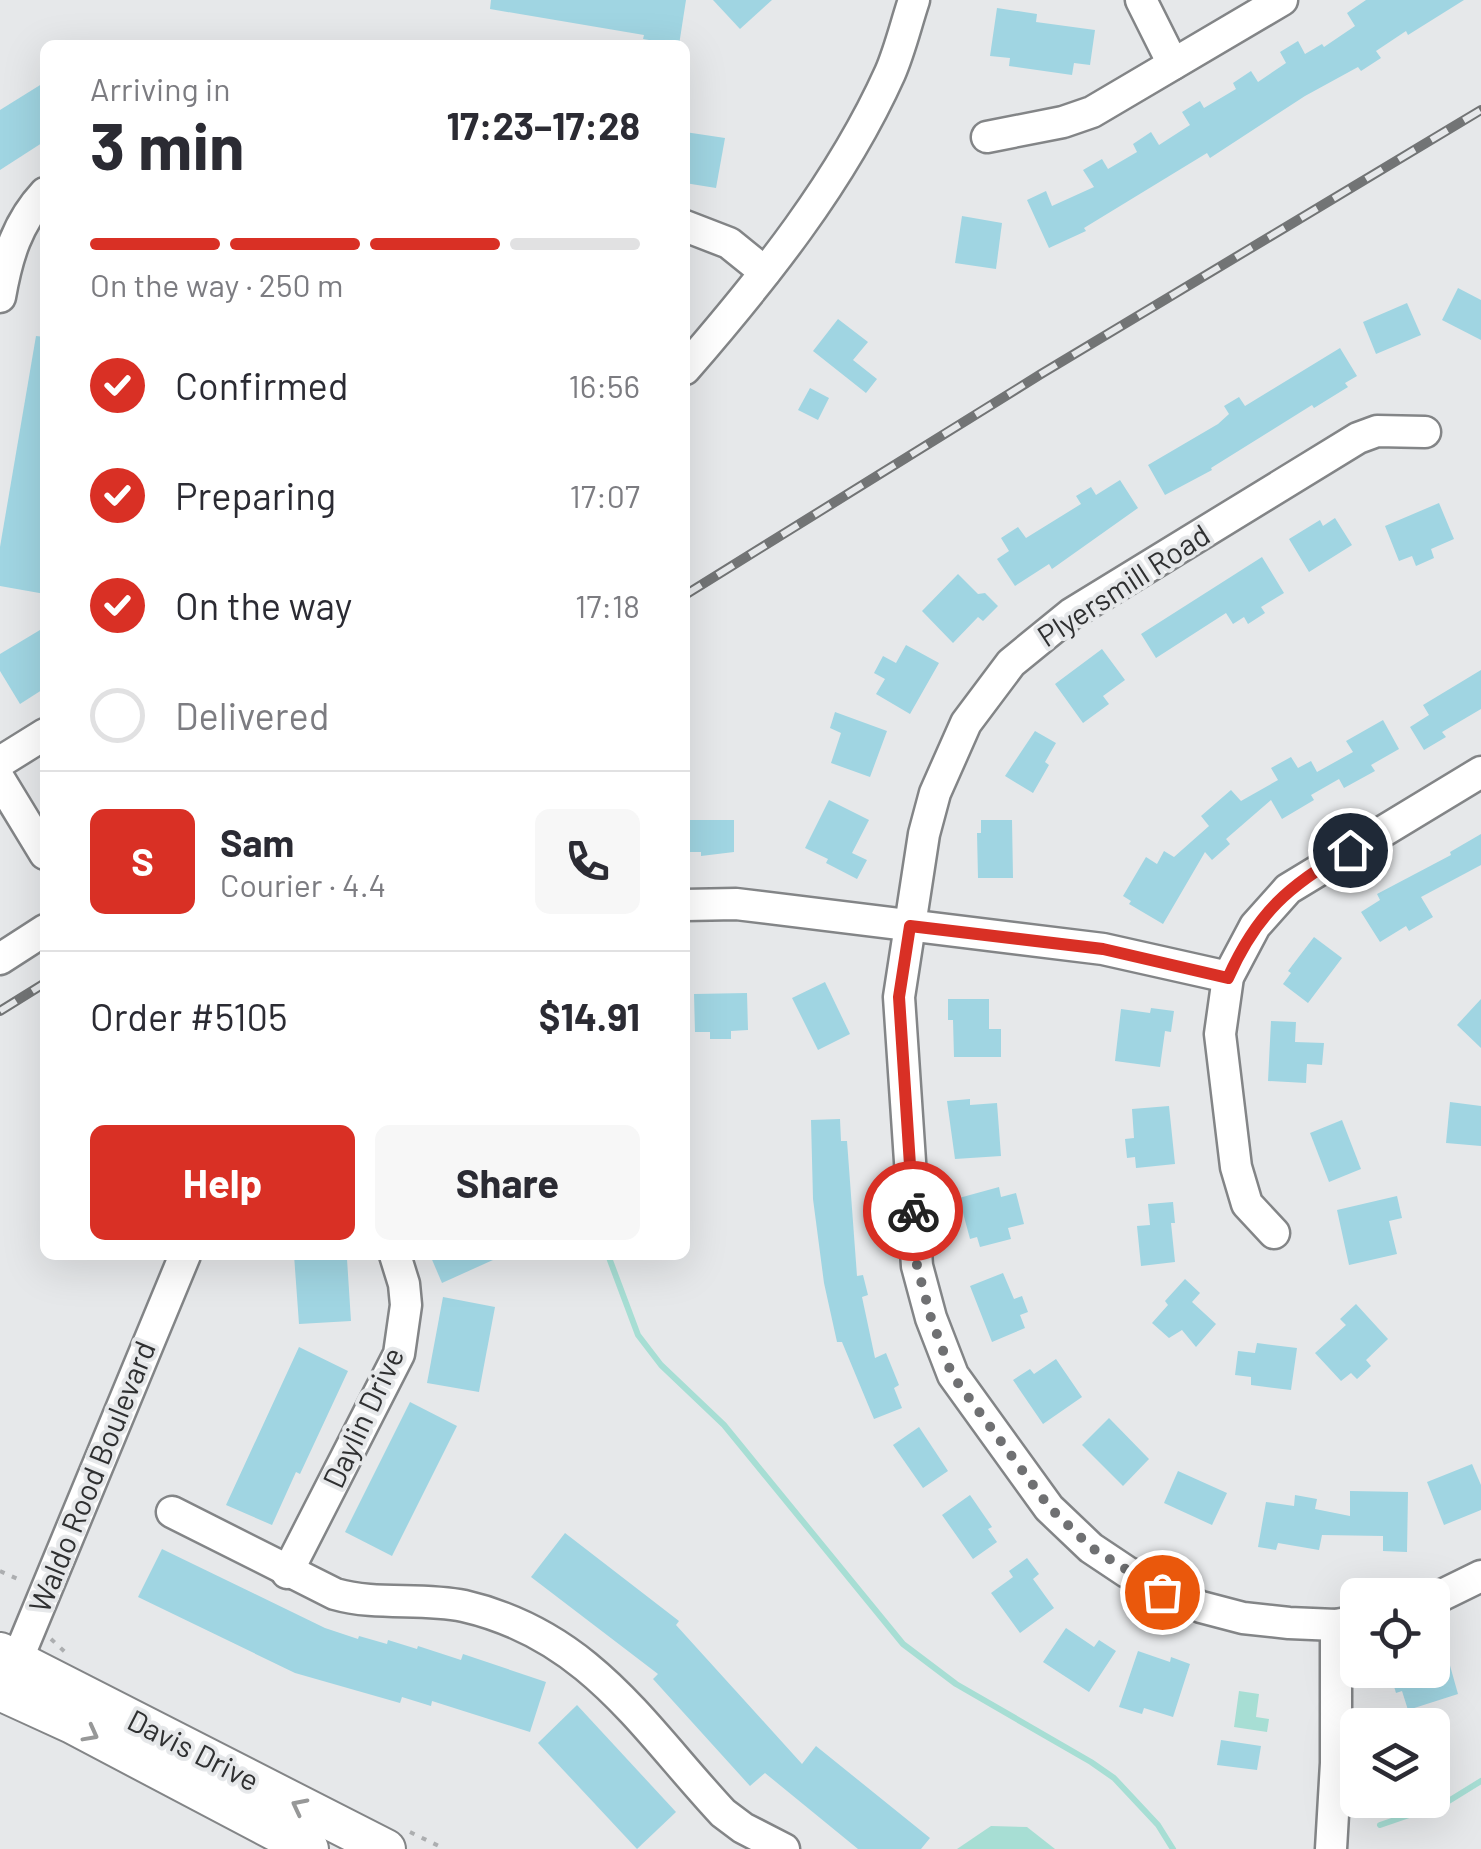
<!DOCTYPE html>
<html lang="en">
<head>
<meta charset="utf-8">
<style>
	body { margin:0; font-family:Barlow,sans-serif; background:#f7f7f7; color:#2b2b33; height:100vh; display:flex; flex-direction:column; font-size:38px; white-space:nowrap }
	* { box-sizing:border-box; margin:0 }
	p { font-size:32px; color:#7c7c81 }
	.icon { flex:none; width:55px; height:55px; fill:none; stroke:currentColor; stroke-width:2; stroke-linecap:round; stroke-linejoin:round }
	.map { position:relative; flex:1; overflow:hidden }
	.drawer { position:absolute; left:40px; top:40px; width:650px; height:1220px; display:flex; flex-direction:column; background:#fff; border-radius:15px; box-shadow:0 10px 40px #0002 }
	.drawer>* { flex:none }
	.controls { position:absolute; left:1340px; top:1578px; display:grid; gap:20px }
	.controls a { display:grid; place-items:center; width:110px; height:110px; border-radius:15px; background:#fff; box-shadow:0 10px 40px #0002; font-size:50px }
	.pin { position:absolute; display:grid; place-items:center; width:85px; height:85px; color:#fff; margin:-42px; border:5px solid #fff; border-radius:50%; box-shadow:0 2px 10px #0007 }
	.courier { position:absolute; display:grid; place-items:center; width:100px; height:100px; margin:-50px; border:8px solid #d93025; border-radius:50%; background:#fff; color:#222; box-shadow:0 2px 12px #0007 }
	.head em { font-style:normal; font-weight:700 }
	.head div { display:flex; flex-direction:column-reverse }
	.head { display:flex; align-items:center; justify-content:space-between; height:170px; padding:0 50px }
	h1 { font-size:65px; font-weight:700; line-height:75px }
	.bar { display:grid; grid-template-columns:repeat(4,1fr); gap:15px 10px; align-content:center; height:120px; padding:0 50px }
	.bar i { height:12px; border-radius:8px; background:#e1e1e2 }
	.bar .active { background:#d93025 }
	.bar p { grid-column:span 4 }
	.line { display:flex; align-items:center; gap:25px; padding:0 50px; border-top:2px solid #e1e1e2 }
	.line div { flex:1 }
	.round { display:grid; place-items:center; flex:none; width:105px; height:105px; border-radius:15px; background:#f7f7f7 }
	ol { padding:0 50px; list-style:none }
	li { display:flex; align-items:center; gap:30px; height:110px }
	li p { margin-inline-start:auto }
	li .icon { padding:10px; border-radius:50%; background:#d93025; color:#fff; stroke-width:4 }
	li:last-child { color:#7c7c81 }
	li i { width:55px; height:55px; border:5px solid #e1e1e2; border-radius:50% }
	.primary-button { display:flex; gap:20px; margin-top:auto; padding:20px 50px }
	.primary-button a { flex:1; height:115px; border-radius:15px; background:#d93025; color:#fff; font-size:40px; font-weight:700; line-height:115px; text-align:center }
	.primary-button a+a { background:#f7f7f7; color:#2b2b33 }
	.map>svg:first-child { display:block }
	.water { fill:#a7ded4 }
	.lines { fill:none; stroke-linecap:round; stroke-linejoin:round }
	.stream { stroke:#a7ded4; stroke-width:6 }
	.building { fill:#a0d5e2 }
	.minor-casing { stroke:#838587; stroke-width:35 }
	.major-casing { stroke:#838587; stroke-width:42 }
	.path { stroke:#acaeb0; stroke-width:4; stroke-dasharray:5 8; stroke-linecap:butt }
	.minor { stroke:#fff; stroke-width:30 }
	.major { stroke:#fff; stroke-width:38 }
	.rail-casing { stroke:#727475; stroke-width:10 }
	.rail { stroke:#e6e8ea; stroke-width:6; stroke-dasharray:19; stroke-linecap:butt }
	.oneway { stroke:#979898 }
	.done { stroke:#6f7072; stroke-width:10; stroke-dasharray:0 18 }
	.route { stroke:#d93025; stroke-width:12 }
	.labels { text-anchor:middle; stroke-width:8; stroke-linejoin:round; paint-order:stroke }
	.street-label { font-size:30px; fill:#2f3031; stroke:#e6e8ea }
</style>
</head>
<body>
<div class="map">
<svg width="1481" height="1849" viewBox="0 0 1481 1849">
	<rect width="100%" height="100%" fill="#e6e8ea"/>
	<g class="water">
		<polygon points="1239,1691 1259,1694 1256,1717 1269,1719 1267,1732 1234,1727"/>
		<polygon points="991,1826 1027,1827 1055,1849 957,1849"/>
	</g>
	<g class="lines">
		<g class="stream">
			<polyline points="608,1255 638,1335 661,1365 724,1425 903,1644 956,1684 1091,1762 1114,1778 1158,1825 1173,1849"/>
			<polyline points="1380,1825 1447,1802 1481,1781"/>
		</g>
	</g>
	<g class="building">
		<polygon points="491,0 686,0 679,45 643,39 644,35 490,9"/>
		<polygon points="713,0 772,0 740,29"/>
		<polygon points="1366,0 1464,0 1408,35 1406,31 1376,51 1381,58 1361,71 1358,67 1305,96 1210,158 1207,153 1084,228 1086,231 1049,248 1027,200 1046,191 1052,206 1094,187 1083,170 1102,159 1108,169 1137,152 1133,144 1151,132 1159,145 1190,125 1182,112 1200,101 1204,108 1236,89 1233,83 1251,71 1258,82 1286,63 1280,52 1298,41 1305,54 1322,44 1324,47 1355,26 1347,13"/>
		<polygon points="997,8 1037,14 1036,22 1095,30 1090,65 1074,63 1072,75 1009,66 1010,58 990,56"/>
		<polygon points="45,82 45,141 0,170 0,110"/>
		<polygon points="685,132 725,138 716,188 685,183"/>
		<polygon points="962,216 1002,223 996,269 955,263"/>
		<polygon points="1458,288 1481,300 1481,340 1442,320"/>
		<polygon points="1407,303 1421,335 1376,354 1363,322"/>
		<polygon points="838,319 868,342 853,360 877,379 866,393 813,351"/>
		<polygon points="36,336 45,337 45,594 0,586 0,547"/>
		<polygon points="1340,348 1357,376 1345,383 1348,387 1314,408 1312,405 1211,468 1212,470 1165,495 1148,465 1218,424 1229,414 1224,406 1239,397 1245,406"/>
		<polygon points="810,388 829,398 818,420 798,410"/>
		<polygon points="1120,480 1138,508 1052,569 1049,564 1015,586 997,559 1009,551 1001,538 1018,527 1026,538 1081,504 1076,496 1091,487 1096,495"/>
		<polygon points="1439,503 1454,539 1431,549 1434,558 1416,566 1412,556 1399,561 1385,526"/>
		<polygon points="1335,518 1352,545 1309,572 1289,539 1320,520 1323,526"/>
		<polygon points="1262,557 1284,593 1261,607 1265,613 1248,624 1244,617 1233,624 1226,613 1156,658 1141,634"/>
		<polygon points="958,574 978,594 985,593 998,606 983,621 978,617 953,643 922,611"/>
		<polygon points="45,627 45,688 20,704 0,671 0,654"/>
		<polygon points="906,645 939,663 910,714 876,694 885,679 874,673 883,656 896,663"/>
		<polygon points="1102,649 1125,680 1103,696 1109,704 1083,723 1055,684"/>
		<polygon points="1481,670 1481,709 1442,732 1446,737 1424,750 1410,727 1429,715 1423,705"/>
		<polygon points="835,712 887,731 870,777 831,763 841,733 830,728"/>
		<polygon points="1383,720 1399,749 1371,765 1375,771 1344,788 1339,779 1311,795 1314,800 1282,819 1271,800 1226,839 1230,844 1212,860 1205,852 1163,924 1129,904 1131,901 1123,896 1146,857 1157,864 1164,851 1174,857 1209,826 1201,816 1231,790 1241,801 1278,780 1271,768 1291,757 1298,768 1311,761 1317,772 1353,752 1346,741"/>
		<polygon points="1035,731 1056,743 1045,762 1049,765 1033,793 1005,776"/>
		<polygon points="829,800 869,820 852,853 867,860 857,879 826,863 828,859 805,848"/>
		<polygon points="685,820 734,820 734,852 701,856 701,852 685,852"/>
		<polygon points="981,820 1012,820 1013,878 978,878 977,833 981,833"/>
		<polygon points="1481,834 1481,865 1421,897 1433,917 1409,931 1406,926 1380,942 1361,912 1380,900 1377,894 1451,855 1450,852"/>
		<polygon points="1314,937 1342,958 1308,1003 1283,984 1291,973 1288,971"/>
		<polygon points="825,982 850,1034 818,1050 792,998"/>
		<polygon points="747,993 748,1030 731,1031 731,1039 710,1039 710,1032 695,1032 694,994"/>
		<polygon points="948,999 989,999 989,1029 1001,1029 1001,1057 954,1057 953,1020 948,1020"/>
		<polygon points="1481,999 1481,1048 1457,1025"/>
		<polygon points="1151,1008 1174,1011 1171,1032 1165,1031 1160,1067 1115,1061 1121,1009 1150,1013"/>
		<polygon points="1271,1021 1296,1022 1295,1042 1324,1043 1322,1065 1307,1064 1306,1083 1268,1081"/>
		<polygon points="970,1099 970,1105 997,1103 1001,1156 955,1159 947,1101"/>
		<polygon points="1450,1102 1481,1106 1481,1146 1446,1143"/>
		<polygon points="1169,1106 1175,1164 1136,1168 1135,1157 1127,1158 1125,1139 1134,1138 1132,1109"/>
		<polygon points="840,1119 841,1141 847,1141 857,1276 863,1275 868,1295 862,1297 875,1358 886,1353 899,1385 894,1388 902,1408 874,1419 842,1342 837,1342 824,1283 813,1199 811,1120"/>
		<polygon points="1342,1120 1361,1169 1329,1182 1310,1133"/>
		<polygon points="999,1187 1001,1197 1016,1193 1024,1224 1008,1228 1011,1239 980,1247 977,1237 970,1239 959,1198"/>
		<polygon points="1397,1196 1402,1218 1389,1221 1397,1254 1349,1265 1337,1210"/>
		<polygon points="1173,1202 1175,1223 1171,1223 1175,1262 1141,1266 1137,1226 1150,1225 1148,1204"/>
		<polygon points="294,1255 343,1255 344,1260 347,1259 351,1321 299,1324"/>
		<polygon points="430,1255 504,1255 442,1283"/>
		<polygon points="1003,1273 1014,1299 1022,1296 1028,1312 1020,1315 1025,1328 992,1342 970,1286"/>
		<polygon points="1185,1279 1200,1293 1192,1302 1216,1324 1196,1347 1182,1330 1169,1338 1152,1323 1168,1305 1165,1301"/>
		<polygon points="443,1297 495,1307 479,1392 427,1383"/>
		<polygon points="1356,1304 1388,1339 1366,1360 1371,1366 1357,1379 1351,1373 1341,1381 1315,1353 1346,1325 1340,1319"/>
		<polygon points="1257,1343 1297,1348 1291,1390 1251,1385 1251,1377 1235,1375 1238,1351 1255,1353"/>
		<polygon points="299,1347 348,1371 300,1474 296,1472 272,1525 226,1505"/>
		<polygon points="1056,1359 1082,1397 1043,1424 1013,1380 1030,1369 1034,1374"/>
		<polygon points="410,1402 457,1426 392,1556 345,1532"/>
		<polygon points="1109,1418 1149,1459 1123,1486 1082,1445"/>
		<polygon points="919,1427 948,1471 923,1488 893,1445"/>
		<polygon points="1472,1464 1481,1485 1481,1510 1444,1525 1427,1482"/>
		<polygon points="1178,1471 1227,1493 1212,1525 1164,1503"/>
		<polygon points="1350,1491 1408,1492 1407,1552 1383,1551 1383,1536 1322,1535 1319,1550 1278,1543 1276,1550 1258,1547 1266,1502 1294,1506 1295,1495 1317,1499 1315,1509 1350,1516"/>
		<polygon points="970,1495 992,1527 988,1529 997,1542 973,1559 942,1515"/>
		<polygon points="565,1533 679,1621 676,1625 802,1764 816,1746 930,1838 921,1849 858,1849 765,1773 750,1786 653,1679 658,1674 531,1577"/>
		<polygon points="162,1549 325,1628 358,1639 359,1636 387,1644 388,1640 417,1649 418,1646 461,1660 463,1654 546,1682 530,1732 432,1701 431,1706 402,1697 400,1703 295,1673 138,1597"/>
		<polygon points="1027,1558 1039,1574 1033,1579 1054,1608 1020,1633 991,1593 1013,1577 1009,1571"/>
		<polygon points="1066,1628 1094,1647 1099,1640 1116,1651 1089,1692 1043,1662"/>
		<polygon points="1138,1651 1170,1662 1171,1657 1190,1664 1173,1717 1144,1708 1142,1714 1119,1707"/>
		<polygon points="1447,1655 1458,1694 1408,1710 1402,1691 1396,1693 1389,1670 1432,1670 1432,1659"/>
		<polygon points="577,1705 676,1812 637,1849 538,1743"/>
		<polygon points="1221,1740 1261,1746 1257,1770 1217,1765"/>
	</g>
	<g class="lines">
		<g class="minor-casing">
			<g id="minor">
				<polyline points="1141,0 1173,64"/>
				<polyline points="987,137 1063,122 1092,112 1282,0"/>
				<polyline points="685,226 729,243 765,272"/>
				<path d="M0,297C7,257 17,223 45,193"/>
				<path d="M685,369C763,279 841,182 890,73C900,50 906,24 914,0"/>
				<polyline points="0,762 45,734"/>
				<polyline points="0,780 45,854"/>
				<polyline points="685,905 736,904 1103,949 1228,977"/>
				<polyline points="0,959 45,930"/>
				<polyline points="1274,1233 1247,1204 1236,1167 1220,1034 1228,977 1255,926 1288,889 1481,772"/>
				<path d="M172,1512L335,1594C377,1606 421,1597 464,1606C589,1635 642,1726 723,1813L743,1828L784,1849"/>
				<polyline points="287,1573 399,1354 406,1305 404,1284 395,1255"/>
				<polyline points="1432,1600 1481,1576"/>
				<polyline points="1358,1621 1336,1625 1289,1623 1243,1618 1201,1607 1127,1572 1091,1548 1049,1508 953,1375 931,1318 917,1266 899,997 924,834 935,793 966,723 1011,663 1071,614 1358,438 1377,431 1425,432"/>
				<polyline points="8,1682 185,1255"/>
				<polyline points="1331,1849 1336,1763 1336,1625"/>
			</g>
		</g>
		<g class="major-casing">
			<g id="major">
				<polyline points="0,1652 386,1849"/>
				<polyline points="0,1691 72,1724 309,1849"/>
			</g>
		</g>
		<g class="path">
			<polyline points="0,1571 20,1580"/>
			<polyline points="51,1639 65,1652"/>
			<polyline points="410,1832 445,1849"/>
		</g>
		<use href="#minor" class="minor"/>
		<use href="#major" class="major"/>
		<g class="rail-casing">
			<g id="rail">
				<polyline points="685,595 1041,374 1481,110"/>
				<polyline points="0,1011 45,983"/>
			</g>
		</g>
		<use href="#rail" class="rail"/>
	</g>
	<defs><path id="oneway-chevron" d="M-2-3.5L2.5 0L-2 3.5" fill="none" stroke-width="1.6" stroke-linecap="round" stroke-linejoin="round" transform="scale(2.5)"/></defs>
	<g class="oneway">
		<use href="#oneway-chevron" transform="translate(91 1734) rotate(28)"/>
		<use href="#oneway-chevron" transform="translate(299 1806) rotate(-153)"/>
	</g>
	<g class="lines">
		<polyline class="done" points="913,1211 917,1266 931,1318 952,1375 1050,1508 1092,1548 1162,1592"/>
		<path class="route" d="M913,1211L899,997L910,926L1103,949L1228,978C1257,913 1289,885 1350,850"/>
	</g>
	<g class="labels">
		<g class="street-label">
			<text transform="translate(1124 586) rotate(-33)" y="10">Plyersmill Road</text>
			<text transform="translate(364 1418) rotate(-65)" y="10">Daylin Drive</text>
			<text transform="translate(93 1477) rotate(-68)" y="10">Waldo Rood Boulevard</text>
			<text transform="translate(193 1751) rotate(27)" y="10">Davis Drive</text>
		</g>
	</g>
</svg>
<div class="controls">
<a><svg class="icon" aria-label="locate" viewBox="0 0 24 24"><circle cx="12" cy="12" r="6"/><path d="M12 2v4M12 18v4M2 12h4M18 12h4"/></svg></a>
<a><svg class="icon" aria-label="layers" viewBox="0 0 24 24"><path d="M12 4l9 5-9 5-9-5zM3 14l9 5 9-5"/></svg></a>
</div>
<div class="pin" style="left:1162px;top:1592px;background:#ea580c"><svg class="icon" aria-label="bag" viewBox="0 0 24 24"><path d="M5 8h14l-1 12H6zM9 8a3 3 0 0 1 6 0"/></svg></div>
<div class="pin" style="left:1350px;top:850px;background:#1f2937"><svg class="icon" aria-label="home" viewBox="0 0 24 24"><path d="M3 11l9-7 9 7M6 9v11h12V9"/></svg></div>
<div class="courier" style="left:913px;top:1211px"><svg class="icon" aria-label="bike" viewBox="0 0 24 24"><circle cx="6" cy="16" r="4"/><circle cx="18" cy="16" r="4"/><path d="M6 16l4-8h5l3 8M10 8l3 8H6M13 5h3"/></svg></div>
<section class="drawer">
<div class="head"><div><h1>3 min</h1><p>Arriving in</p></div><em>17:23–17:28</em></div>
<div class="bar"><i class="active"></i><i class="active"></i><i class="active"></i><i></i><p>On the way · 250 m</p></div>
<ol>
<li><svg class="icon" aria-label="check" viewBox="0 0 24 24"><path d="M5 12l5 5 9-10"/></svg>Confirmed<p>16:56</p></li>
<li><svg class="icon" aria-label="check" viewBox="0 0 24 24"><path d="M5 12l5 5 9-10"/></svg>Preparing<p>17:07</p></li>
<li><svg class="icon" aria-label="check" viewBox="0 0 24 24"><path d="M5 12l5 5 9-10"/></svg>On the way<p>17:18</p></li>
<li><i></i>Delivered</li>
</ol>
<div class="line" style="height:180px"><b class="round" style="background:#d93025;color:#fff">S</b><div><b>Sam</b><p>Courier · 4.4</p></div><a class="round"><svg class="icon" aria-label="phone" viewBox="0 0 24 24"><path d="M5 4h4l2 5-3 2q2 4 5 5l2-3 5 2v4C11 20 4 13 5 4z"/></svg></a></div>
<div class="line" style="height:130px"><div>Order #5105</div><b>$14.91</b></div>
<div class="primary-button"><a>Help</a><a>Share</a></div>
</section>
</div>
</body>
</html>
